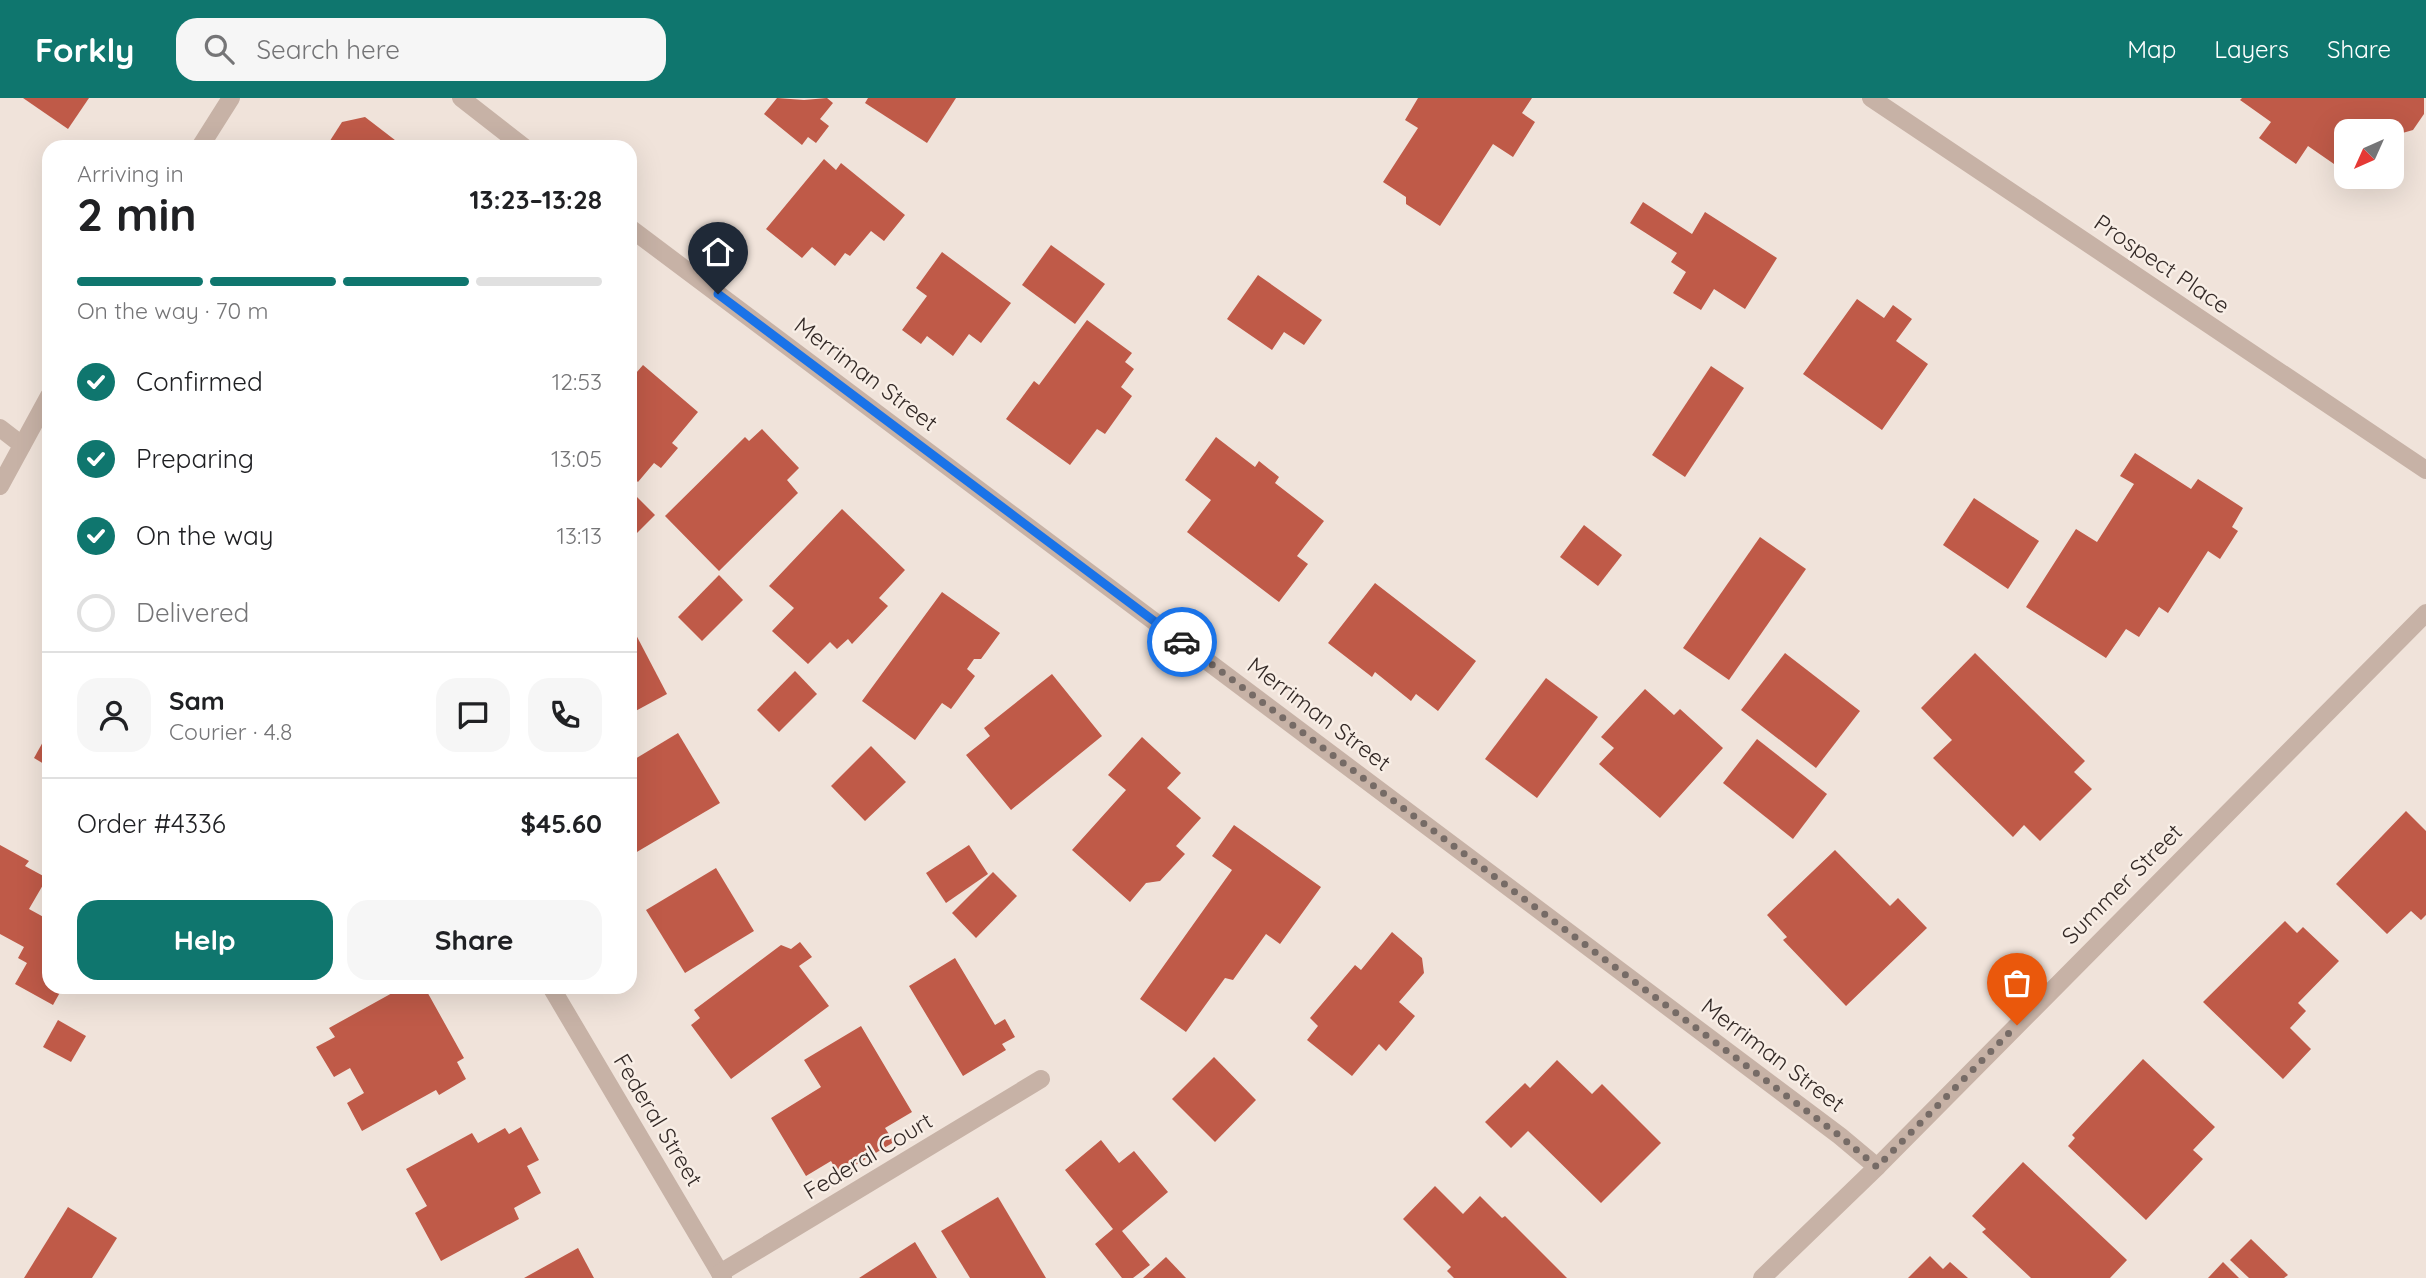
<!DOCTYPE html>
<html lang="en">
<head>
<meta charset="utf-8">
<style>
	body { margin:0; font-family:Quicksand,sans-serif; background:#f6f6f6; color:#202124; height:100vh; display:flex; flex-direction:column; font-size:26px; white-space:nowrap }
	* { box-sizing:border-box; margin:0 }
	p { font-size:23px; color:#757577 }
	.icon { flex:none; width:38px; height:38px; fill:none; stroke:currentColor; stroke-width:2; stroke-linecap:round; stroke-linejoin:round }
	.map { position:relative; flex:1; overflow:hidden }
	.panel { position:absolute; left:42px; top:42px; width:595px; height:854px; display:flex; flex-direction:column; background:#fff; border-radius:21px; box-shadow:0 7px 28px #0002 }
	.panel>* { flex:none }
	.needle { width:46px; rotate:225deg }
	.buttons { position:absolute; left:2334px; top:21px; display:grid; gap:14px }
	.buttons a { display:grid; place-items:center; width:70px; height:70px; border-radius:14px; background:#fff; box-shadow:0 7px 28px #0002; font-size:35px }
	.pin { position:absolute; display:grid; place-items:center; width:60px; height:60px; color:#fff; margin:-72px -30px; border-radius:50% 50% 50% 0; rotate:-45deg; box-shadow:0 0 7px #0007 }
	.pin .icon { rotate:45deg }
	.courier { position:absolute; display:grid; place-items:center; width:70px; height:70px; margin:-35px; border:5px solid #1a73e8; border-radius:50%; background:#fff; color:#222; box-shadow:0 2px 9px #0007 }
	.head em { font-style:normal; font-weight:700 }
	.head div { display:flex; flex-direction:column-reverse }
	.head { display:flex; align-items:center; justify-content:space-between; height:119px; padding:0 35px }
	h1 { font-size:46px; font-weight:700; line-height:52px }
	.bar { display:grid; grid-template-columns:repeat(4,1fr); gap:10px 7px; align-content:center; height:84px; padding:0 35px }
	.bar i { height:9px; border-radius:5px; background:#e0e0e0 }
	.bar .current { background:#0f766e }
	.bar p { grid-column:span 4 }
	.line { display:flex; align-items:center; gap:18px; padding:0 35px; border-top:2px solid #e0e0e0 }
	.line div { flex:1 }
	.round { display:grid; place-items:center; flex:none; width:74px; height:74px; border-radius:21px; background:#f6f6f6 }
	ol { padding:0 35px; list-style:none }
	li { display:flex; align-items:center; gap:21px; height:77px }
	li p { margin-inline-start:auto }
	li .icon { padding:7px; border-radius:50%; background:#0f766e; color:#fff; stroke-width:4 }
	li:last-child { color:#757577 }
	li i { width:38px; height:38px; border:4px solid #e0e0e0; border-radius:50% }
	.action { display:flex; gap:14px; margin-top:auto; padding:14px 35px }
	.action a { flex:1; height:80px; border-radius:21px; background:#0f766e; color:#fff; font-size:28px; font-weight:700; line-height:80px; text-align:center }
	.action a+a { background:#f6f6f6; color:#202124 }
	header { display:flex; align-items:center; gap:42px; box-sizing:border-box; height:98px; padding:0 35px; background:#0f766e; color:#fff }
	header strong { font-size:33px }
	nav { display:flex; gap:38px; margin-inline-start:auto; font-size:24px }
	.search { width:490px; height:63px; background:#f6f6f6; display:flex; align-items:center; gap:18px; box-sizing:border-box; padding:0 24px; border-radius:21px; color:#757577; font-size:26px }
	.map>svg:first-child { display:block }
	.building { fill:#bf5a48 }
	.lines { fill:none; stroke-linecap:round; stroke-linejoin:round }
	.minor { stroke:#c7b2a6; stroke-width:18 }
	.tertiary { stroke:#c7b2a6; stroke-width:18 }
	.done { stroke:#766b66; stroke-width:7; stroke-dasharray:0 12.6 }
	.route { stroke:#1a73e8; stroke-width:9 }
	.labels { text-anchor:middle; stroke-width:5; stroke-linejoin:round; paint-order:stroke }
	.street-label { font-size:23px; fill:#342a27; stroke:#f8eee6 }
</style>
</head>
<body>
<header>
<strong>Forkly</strong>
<div class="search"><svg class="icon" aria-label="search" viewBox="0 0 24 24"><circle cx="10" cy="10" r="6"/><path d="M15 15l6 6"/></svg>Search here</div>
<nav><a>Map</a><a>Layers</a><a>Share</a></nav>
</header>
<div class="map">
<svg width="2426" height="1180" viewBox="0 0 2426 1180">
	<rect width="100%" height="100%" fill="#f0e3da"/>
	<g class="building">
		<polygon points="23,0 89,0 68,31"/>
		<polygon points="777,0 804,2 827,0 833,5 820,21 829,28 816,45 808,39 802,47 764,16"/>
		<polygon points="868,0 956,0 927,45 865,5"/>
		<polygon points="1418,0 1532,0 1522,15 1535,24 1513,59 1493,46 1440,128 1406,106 1406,99 1383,84 1418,30 1405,22"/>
		<polygon points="2242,0 2424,0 2424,16 2413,32 2399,36 2392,46 2392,33 2347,33 2347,75 2308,48 2296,66 2259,40 2271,24 2240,2"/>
		<polygon points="365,19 404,49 326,49 342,24"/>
		<polygon points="824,61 836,72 841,65 905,117 884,143 871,133 850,158 845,155 835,168 812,149 802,160 766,131"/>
		<polygon points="2353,79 2370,79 2364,87"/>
		<polygon points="1643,104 1692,136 1705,114 1777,160 1745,211 1714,191 1701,212 1673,195 1686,174 1671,164 1677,155 1630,125"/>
		<polygon points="1051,147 1105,186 1075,226 1022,187"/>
		<polygon points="942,154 1011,205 981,245 969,236 953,258 927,238 921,246 902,232 927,198 916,190"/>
		<polygon points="1258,177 1322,222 1304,247 1284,234 1272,252 1227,221"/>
		<polygon points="1857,201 1884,220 1893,207 1912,221 1896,243 1928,266 1882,332 1803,276"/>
		<polygon points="1087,222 1132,255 1125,264 1134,271 1121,289 1132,298 1105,336 1097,331 1070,367 1006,321 1034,283 1039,287"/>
		<polygon points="643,267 698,314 672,345 678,350 661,370 654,365 638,384 630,377 630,282"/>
		<polygon points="1711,268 1744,290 1685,379 1652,357"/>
		<polygon points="762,331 799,370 787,382 798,395 719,473 665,418 745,339 749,343"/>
		<polygon points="1216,339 1255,369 1259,363 1279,379 1275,385 1324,423 1297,458 1308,466 1279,504 1187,434 1211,402 1185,382"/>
		<polygon points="2135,355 2191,391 2198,381 2243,410 2232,429 2238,433 2220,461 2208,453 2168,515 2159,509 2139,539 2126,531 2106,560 2026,509 2076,431 2097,444 2134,386 2120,378"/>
		<polygon points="633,395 655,417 630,442 630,398"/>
		<polygon points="1974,400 2039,443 2008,491 1943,447"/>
		<polygon points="842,411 905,472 879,500 888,508 852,546 848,541 837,551 830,544 808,566 772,533 794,510 769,488"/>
		<polygon points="1584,427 1622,457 1598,488 1560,459"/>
		<polygon points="1760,439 1806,471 1729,582 1683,550"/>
		<polygon points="719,477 743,502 702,543 678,519"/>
		<polygon points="1375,485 1476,563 1438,613 1416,596 1411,603 1375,574 1372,579 1328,545"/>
		<polygon points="942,494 1000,535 981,561 974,561 967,571 975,578 951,611 942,605 915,642 862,603"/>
		<polygon points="634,533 667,596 630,616 630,535"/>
		<polygon points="1785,555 1860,613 1816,670 1741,612"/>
		<polygon points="1975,555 2085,663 2074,674 2092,691 2040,743 2024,727 2013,739 1933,660 1952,642 1921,610"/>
		<polygon points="795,573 817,596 779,634 757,612"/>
		<polygon points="1052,576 1102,638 1011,712 966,657 990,638 984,630"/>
		<polygon points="1546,580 1598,619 1537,700 1485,661"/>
		<polygon points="1645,591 1674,617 1680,611 1723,650 1660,720 1599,666 1614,650 1601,639"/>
		<polygon points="49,633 49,669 34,660"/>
		<polygon points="678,635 720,705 630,758 630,664"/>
		<polygon points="1142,639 1181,675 1167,690 1201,720 1176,748 1185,756 1160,783 1146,785 1130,804 1072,752 1126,692 1108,677"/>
		<polygon points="1757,641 1827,696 1793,741 1723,685"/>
		<polygon points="871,648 906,684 865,723 831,688"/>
		<polygon points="2406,713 2426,733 2426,817 2421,822 2411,813 2387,836 2336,786"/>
		<polygon points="1234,727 1321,789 1280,846 1266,836 1233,882 1225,880 1186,934 1140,901 1232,772 1212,758"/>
		<polygon points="0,747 29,763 25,768 47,780 29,811 49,822 49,889 63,889 53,907 15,886 27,865 18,860 24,849 0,836"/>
		<polygon points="969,747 988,776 946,805 926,775"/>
		<polygon points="1835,752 1890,808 1898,800 1927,830 1846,908 1783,842 1787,839 1767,817"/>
		<polygon points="716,770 754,833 685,875 646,812"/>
		<polygon points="993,774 1017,798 976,840 952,815"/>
		<polygon points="2285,823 2297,835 2303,829 2339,863 2298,905 2306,913 2290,930 2311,951 2283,981 2203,904"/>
		<polygon points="1392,834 1422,860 1424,875 1399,904 1415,918 1386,953 1379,946 1352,978 1307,942 1318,928 1310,920 1355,867 1361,872"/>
		<polygon points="800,844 812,859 799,868 829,908 731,981 691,927 700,920 694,912 781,847 791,851"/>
		<polygon points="955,860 995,927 1005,921 1015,939 1002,946 1006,952 963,978 909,888"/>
		<polygon points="403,889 419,889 421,893 425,890 464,960 457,964 466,981 439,997 436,992 362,1033 347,1005 364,995 350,970 334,979 316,949 335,939 329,930"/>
		<polygon points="58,922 86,938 71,964 43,949"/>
		<polygon points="861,928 912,1014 885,1030 894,1044 839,1077 831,1063 806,1078 771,1020 821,989 804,962"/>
		<polygon points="1214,959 1256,1002 1215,1044 1172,1001"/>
		<polygon points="2143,961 2215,1029 2193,1052 2203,1061 2146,1122 2068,1048 2075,1040 2072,1037"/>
		<polygon points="1557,962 1592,996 1602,986 1661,1045 1601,1105 1528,1033 1511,1050 1485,1024 1525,985 1530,990"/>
		<polygon points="521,1029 539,1062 527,1068 541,1095 514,1110 519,1121 441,1163 415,1115 427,1108 406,1071 472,1035 478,1045 505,1030 509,1036"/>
		<polygon points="1101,1042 1119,1065 1134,1053 1168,1094 1122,1133 1150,1167 1133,1180 1122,1180 1095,1146 1113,1131 1065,1072"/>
		<polygon points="2023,1064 2127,1162 2110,1180 2031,1180 1982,1134 1986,1131 1972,1118"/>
		<polygon points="1435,1088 1463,1116 1480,1098 1502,1120 1505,1118 1567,1180 1454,1180 1447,1173 1451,1169 1403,1121"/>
		<polygon points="998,1099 1046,1180 970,1180 941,1133"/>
		<polygon points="68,1109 117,1140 92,1180 24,1180"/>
		<polygon points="2251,1141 2288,1177 2284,1180 2249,1180 2230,1162"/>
		<polygon points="915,1144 937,1180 859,1180"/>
		<polygon points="578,1150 594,1180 524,1180"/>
		<polygon points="1930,1158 1943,1171 1950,1164 1968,1180 1908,1180"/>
		<polygon points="1166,1159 1186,1180 1143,1180"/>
		<polygon points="2223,1164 2239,1180 2208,1180"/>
	</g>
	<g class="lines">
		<g class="minor">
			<polyline points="461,0 524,49"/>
			<polyline points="1871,0 2426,372"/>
			<polyline points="630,130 1840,1038 1877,1069"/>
			<polyline points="551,889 723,1180"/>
			<polyline points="720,1175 1041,981"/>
			<polyline points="1762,1180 1877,1069 2426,515"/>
		</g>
		<g class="tertiary">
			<polyline points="200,49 231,0"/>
			<polyline points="0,330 22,347"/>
			<polyline points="0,388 49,298"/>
		</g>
	</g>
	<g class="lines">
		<polyline class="done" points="1182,544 1840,1038 1877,1069 2017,927"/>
		<polyline class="route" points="718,196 1182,544"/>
	</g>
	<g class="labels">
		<g class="street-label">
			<text transform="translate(2162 166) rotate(34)" y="8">Prospect Place</text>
			<text transform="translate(866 276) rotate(37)" y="8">Merriman Street</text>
			<text transform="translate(1319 616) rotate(37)" y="8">Merriman Street</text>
			<text transform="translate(2122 786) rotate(-45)" y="8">Summer Street</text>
			<text transform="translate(1773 957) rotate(37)" y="8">Merriman Street</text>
			<text transform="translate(658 1022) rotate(59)" y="8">Federal Street</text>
			<text transform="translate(868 1058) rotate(-31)" y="8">Federal Court</text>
		</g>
	</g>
</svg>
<div class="buttons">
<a><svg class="needle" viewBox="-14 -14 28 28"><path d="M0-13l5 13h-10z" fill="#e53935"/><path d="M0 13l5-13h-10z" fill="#757577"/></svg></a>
</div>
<div class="pin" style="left:2017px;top:927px;background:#ea580c"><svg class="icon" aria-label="bag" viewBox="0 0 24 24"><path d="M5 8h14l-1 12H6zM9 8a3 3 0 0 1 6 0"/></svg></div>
<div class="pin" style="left:718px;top:196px;background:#1f2937"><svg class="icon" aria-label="home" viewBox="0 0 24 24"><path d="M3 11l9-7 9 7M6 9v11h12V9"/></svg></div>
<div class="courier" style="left:1182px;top:544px"><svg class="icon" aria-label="car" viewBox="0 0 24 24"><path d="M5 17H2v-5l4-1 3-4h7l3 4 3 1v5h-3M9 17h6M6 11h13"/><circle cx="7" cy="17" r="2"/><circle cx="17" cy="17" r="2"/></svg></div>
<section class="panel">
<div class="head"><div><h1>2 min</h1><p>Arriving in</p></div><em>13:23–13:28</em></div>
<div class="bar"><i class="current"></i><i class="current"></i><i class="current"></i><i></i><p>On the way · 70 m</p></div>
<ol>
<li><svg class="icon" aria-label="check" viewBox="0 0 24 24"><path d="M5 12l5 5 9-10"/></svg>Confirmed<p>12:53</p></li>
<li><svg class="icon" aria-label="check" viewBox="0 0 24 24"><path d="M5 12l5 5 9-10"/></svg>Preparing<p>13:05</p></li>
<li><svg class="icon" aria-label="check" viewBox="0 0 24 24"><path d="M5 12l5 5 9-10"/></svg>On the way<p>13:13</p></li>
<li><i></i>Delivered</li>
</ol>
<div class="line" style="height:126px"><a class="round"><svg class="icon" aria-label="person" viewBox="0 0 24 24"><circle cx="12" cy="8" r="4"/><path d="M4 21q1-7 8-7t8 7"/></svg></a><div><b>Sam</b><p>Courier · 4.8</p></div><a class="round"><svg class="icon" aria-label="chat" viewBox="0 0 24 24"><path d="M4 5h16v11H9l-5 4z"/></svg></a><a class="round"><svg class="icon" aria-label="phone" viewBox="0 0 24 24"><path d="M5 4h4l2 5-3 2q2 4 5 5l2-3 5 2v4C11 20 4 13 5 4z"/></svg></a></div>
<div class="line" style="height:91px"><div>Order #4336</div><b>$45.60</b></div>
<div class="action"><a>Help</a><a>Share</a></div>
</section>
</div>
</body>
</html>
